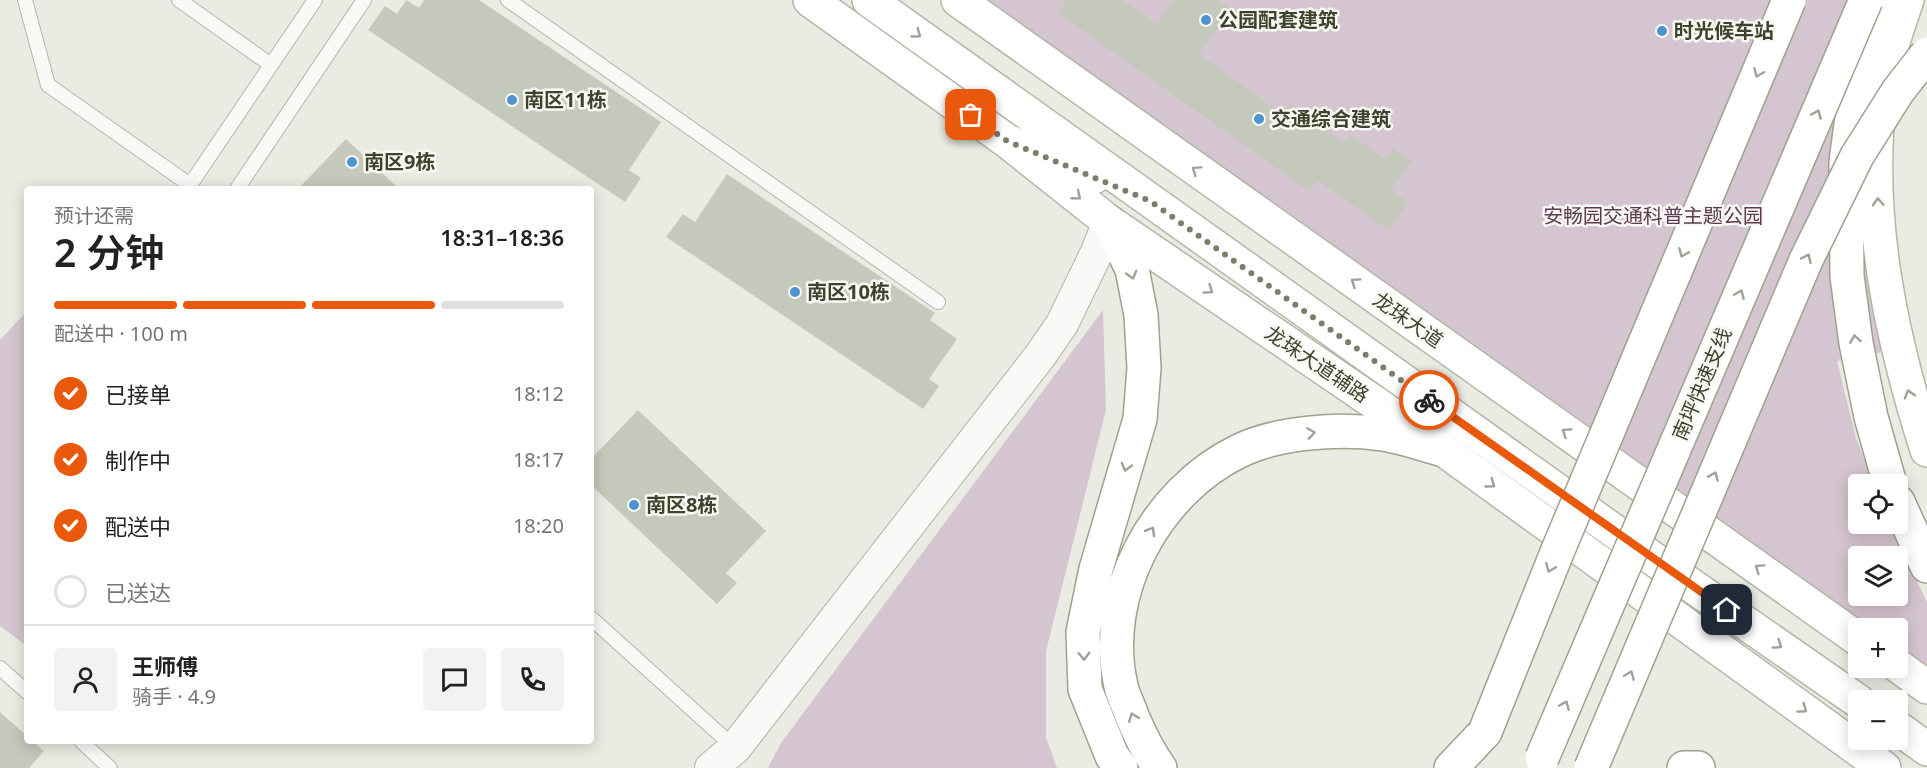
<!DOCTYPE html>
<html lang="zh">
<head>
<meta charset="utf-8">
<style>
	body { margin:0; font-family:"Noto Sans","Noto Sans SC",sans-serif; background:#f2f2f2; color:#222; height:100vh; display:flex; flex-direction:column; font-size:22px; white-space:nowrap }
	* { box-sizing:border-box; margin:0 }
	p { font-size:20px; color:#767676 }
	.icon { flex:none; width:33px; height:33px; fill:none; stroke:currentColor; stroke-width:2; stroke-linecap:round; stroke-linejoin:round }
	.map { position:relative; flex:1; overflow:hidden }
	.panel { position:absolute; left:24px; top:186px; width:570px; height:558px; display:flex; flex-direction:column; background:#fff; border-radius:6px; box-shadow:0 3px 15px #0003 }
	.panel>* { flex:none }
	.tools { position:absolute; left:1848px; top:474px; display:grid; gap:12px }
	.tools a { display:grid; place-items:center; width:60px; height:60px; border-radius:6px; background:#fff; box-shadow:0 3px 15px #0003; font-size:30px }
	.pin { position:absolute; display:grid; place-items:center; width:51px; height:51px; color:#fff; margin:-26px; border-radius:12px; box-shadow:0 3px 9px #0006 }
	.courier { position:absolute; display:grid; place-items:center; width:60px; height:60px; margin:-30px; border:4px solid #ea580c; border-radius:50%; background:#fff; color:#222; box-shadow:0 2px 8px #0007 }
	.headline em { font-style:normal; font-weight:600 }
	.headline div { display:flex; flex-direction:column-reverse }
	.headline { display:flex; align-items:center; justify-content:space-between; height:102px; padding:0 30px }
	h1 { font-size:39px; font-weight:600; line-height:45px }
	.bar { display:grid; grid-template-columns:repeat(4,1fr); gap:9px 6px; align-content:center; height:72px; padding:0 30px }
	.bar i { height:8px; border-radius:4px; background:#e0e0e0 }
	.bar .selected { background:#ea580c }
	.bar p { grid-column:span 4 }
	.line { display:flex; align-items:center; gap:15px; padding:0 30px; border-top:2px solid #e0e0e0 }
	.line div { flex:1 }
	.round { display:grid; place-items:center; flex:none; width:63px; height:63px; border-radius:6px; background:#f2f2f2 }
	ol { padding:0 30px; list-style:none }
	li { display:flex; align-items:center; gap:18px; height:66px }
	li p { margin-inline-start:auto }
	li .icon { padding:6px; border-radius:50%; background:#ea580c; color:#fff; stroke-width:4 }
	li:last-child { color:#767676 }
	li i { width:33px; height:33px; border:3px solid #e0e0e0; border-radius:50% }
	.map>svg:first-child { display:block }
	.green { fill:#d5c5d0; fill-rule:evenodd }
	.building { fill:#c5c9bb }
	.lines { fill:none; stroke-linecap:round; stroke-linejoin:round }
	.service-casing { stroke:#b3b6a9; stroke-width:16 }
	.tertiary-casing { stroke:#b3b6a9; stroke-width:34 }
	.secondary-casing { stroke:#b3b6a9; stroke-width:36 }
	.primary-casing { stroke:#b3b7a3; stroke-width:36 }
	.trunk-casing { stroke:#9da28c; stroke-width:36 }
	.service { stroke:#f9faf7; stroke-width:14 }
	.tertiary { stroke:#f9faf7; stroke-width:32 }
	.secondary { stroke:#fff; stroke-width:33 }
	.primary { stroke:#fff; stroke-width:33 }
	.trunk { stroke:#fff; stroke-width:33 }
	.trunk-bridge-casing { stroke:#9da28c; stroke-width:36; stroke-linecap:butt }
	.trunk-bridge { stroke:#fff; stroke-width:33 }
	.oneway { stroke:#9ea296 }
	.done { stroke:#7a7f6c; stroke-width:6; stroke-dasharray:0 10.8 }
	.route { stroke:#ea580c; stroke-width:8 }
	.poi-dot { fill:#4d93cc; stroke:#f8f9f4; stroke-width:2 }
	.labels { text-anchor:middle; stroke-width:5; stroke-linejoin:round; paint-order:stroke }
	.poi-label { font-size:20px; font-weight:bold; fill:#3e442c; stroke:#f8f9f4; text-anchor:start }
	.park-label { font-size:20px; fill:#5f3950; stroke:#f8f9f4 }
	.street-label { font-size:20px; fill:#3e442c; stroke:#f8f9f4 }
</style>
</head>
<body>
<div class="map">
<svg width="1927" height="768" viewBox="0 0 1927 768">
	<rect width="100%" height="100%" fill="#eaece4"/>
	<g class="green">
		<path d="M983,0H1897L1868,261L1882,352L1837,361L1856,438L1874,484H1858V524H1890L1927,602V676L1898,655V628H1860ZM1858,556H1898V596H1858Z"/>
		<polygon points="1103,310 1106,410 1046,651 1046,737 1057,768 768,768 781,743"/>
		<polygon points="27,311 27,646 0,626 0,340"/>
	</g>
	<g class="building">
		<polygon points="406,0 419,8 424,0 479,0 661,122 629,170 641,178 625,202 368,30 385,6 397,14"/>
		<polygon points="1067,0 1122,0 1157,24 1174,0 1218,0 1231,9 1199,54 1282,114 1289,104 1344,143 1350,134 1385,159 1393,148 1412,161 1391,190 1408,202 1388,230 1317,180 1309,191 1058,13"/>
		<polygon points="346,139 399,189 298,189"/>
		<polygon points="727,174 935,313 930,320 957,339 929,379 939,386 923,409 666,237 683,214 695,222"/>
		<polygon points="638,410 766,531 726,573 737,583 717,604 591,485 591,459"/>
		<polygon points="0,712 27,736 27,741 32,741 44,751 29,768 0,768"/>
	</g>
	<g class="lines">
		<g class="service-casing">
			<g id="service">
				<polyline points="25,0 48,85 190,185 315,0"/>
				<polyline points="179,0 271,65"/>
				<polyline points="508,0 938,302"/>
				<polyline points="237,189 364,0"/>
				<polyline points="591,618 735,748"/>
				<polyline points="0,668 27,692"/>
				<polyline points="81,741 110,768"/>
			</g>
		</g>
		<g class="tertiary-casing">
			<polyline id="tertiary" points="711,768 735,748 1040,356 1062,324 1096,254 1109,222"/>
		</g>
		<g class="secondary-casing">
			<polyline id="secondary" points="810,0 1007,141 1109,222 1444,450 1884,768"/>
		</g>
		<g class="primary-casing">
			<g id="primary">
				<polyline points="869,0 1652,558 1858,701"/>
				<polyline points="958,0 1858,639"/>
				<path d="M1907,0C1896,32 1882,72 1879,105C1866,222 1892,340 1927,450"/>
				<polyline points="1007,141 1094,177"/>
				<polyline points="1898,666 1927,687"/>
				<polyline points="1898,728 1927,749"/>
			</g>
		</g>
		<g class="trunk-casing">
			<g id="trunk">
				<polyline points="1875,5 1859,64 1846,162 1847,276 1856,343 1871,417 1890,484"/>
				<polyline points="1109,222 1132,269 1141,315 1144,368 1140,419 1096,569 1083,632 1085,689 1112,756 1121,768"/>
				<polyline points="1898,502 1927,566"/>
				<path d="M1160,768C1148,752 1140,735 1132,716C1129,706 1123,696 1121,686C1100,594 1155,492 1239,451C1278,432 1339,428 1382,434C1403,437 1424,445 1444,450"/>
				<polyline points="1451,768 1485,732"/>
				<polyline points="1684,768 1698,768"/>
			</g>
		</g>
		<use href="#service" class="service"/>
		<use href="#tertiary" class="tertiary"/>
		<use href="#secondary" class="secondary"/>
		<use href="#primary" class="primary"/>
		<use href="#trunk" class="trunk"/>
		<g class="trunk-bridge-casing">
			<g id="trunk-bridge">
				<polyline points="1485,732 1558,550 1789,0"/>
				<polyline points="1542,758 1866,0"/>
				<polyline points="1591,768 1806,260 1857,156 1898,91 1927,54"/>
			</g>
		</g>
		<use href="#trunk-bridge" class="trunk-bridge"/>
	</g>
	<defs><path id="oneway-chevron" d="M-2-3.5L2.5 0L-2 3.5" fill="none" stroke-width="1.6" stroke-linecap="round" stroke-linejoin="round" transform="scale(1.5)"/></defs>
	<g class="oneway">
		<use href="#oneway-chevron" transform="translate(917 34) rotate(36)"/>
		<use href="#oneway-chevron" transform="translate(1758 73) rotate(113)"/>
		<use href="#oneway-chevron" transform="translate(1817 114) rotate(-67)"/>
		<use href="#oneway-chevron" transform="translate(1196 170) rotate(-145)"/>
		<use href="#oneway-chevron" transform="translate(1077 196) rotate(39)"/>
		<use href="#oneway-chevron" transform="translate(1878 202) rotate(-93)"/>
		<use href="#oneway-chevron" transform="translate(1683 253) rotate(113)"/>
		<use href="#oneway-chevron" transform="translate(1807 258) rotate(-65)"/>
		<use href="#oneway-chevron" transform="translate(1132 275) rotate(75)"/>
		<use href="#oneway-chevron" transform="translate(1355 282) rotate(-145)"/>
		<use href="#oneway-chevron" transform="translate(1209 290) rotate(34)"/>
		<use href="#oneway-chevron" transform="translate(1740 294) rotate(-67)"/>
		<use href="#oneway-chevron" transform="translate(1855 339) rotate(-99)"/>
		<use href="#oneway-chevron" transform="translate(1909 394) rotate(-107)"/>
		<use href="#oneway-chevron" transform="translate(1566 432) rotate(-145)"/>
		<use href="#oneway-chevron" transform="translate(1311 433) rotate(-8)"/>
		<use href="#oneway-chevron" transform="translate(1126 467) rotate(106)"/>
		<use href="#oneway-chevron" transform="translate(1714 476) rotate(-67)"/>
		<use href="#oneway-chevron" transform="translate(1491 484) rotate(36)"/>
		<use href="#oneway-chevron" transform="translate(1151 531) rotate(-60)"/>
		<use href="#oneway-chevron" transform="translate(1550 568) rotate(112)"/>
		<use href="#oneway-chevron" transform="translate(1759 568) rotate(-145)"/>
		<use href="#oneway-chevron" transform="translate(1778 645) rotate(35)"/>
		<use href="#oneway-chevron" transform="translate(1084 656) rotate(88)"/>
		<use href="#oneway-chevron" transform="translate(1630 675) rotate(-67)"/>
		<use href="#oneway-chevron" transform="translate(1565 705) rotate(-67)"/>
		<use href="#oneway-chevron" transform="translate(1803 709) rotate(36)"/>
		<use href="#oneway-chevron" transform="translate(1133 717) rotate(-111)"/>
	</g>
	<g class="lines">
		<polyline class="done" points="971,115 1007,141 1150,201 1429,400"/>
		<polyline class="route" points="1429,400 1727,610"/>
	</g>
	<g class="poi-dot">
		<circle cx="1206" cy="20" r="6"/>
		<circle cx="1662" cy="31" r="6"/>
		<circle cx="512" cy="100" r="6"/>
		<circle cx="1259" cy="119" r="6"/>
		<circle cx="352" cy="162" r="6"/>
		<circle cx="795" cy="292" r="6"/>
		<circle cx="634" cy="505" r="6"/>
	</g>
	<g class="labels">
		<g class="poi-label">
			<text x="1218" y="27">公园配套建筑</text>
			<text x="1674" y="38">时光候车站</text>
			<text x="524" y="107">南区11栋</text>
			<text x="1271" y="126">交通综合建筑</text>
			<text x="364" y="169">南区9栋</text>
			<text x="807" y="299">南区10栋</text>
			<text x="646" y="512">南区8栋</text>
		</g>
		<g class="park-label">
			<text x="1653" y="223">安畅园交通科普主题公园</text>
		</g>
		<g class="street-label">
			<text transform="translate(1408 320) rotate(35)" y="7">龙珠大道</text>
			<text transform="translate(1317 364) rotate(34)" y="7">龙珠大道辅路</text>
			<text transform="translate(1702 384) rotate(-67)" y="7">南坪快速支线</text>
		</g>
	</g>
</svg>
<div class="tools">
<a><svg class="icon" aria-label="locate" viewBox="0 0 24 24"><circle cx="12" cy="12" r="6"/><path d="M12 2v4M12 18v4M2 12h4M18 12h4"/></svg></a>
<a><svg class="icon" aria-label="layers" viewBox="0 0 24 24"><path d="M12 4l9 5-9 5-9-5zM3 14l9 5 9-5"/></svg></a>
<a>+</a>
<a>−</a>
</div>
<div class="pin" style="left:971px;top:115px;background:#ea580c"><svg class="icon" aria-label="bag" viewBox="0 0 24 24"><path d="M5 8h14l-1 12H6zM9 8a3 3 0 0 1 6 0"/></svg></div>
<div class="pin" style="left:1727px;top:610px;background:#1f2937"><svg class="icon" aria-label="home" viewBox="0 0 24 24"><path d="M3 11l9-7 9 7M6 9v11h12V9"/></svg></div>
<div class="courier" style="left:1429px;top:400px"><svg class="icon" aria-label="bike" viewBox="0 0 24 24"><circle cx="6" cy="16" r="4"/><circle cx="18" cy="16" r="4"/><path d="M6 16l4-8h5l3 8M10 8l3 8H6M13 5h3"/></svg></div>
<section class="panel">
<div class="headline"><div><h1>2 分钟</h1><p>预计还需</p></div><em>18:31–18:36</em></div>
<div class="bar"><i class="selected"></i><i class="selected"></i><i class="selected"></i><i></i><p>配送中 · 100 m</p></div>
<ol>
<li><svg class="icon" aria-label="check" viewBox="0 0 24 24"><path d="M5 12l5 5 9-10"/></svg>已接单<p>18:12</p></li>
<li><svg class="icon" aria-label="check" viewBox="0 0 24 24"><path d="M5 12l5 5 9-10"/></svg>制作中<p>18:17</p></li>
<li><svg class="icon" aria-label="check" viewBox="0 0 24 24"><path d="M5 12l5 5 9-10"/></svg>配送中<p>18:20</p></li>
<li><i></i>已送达</li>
</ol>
<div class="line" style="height:108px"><a class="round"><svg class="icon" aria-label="person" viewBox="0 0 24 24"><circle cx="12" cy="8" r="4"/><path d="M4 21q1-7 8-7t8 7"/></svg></a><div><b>王师傅</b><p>骑手 · 4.9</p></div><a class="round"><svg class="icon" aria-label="chat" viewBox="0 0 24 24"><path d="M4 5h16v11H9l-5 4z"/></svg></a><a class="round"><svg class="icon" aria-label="phone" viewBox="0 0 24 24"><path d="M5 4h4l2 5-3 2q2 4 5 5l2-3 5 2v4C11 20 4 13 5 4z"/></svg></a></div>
</section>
</div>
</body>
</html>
